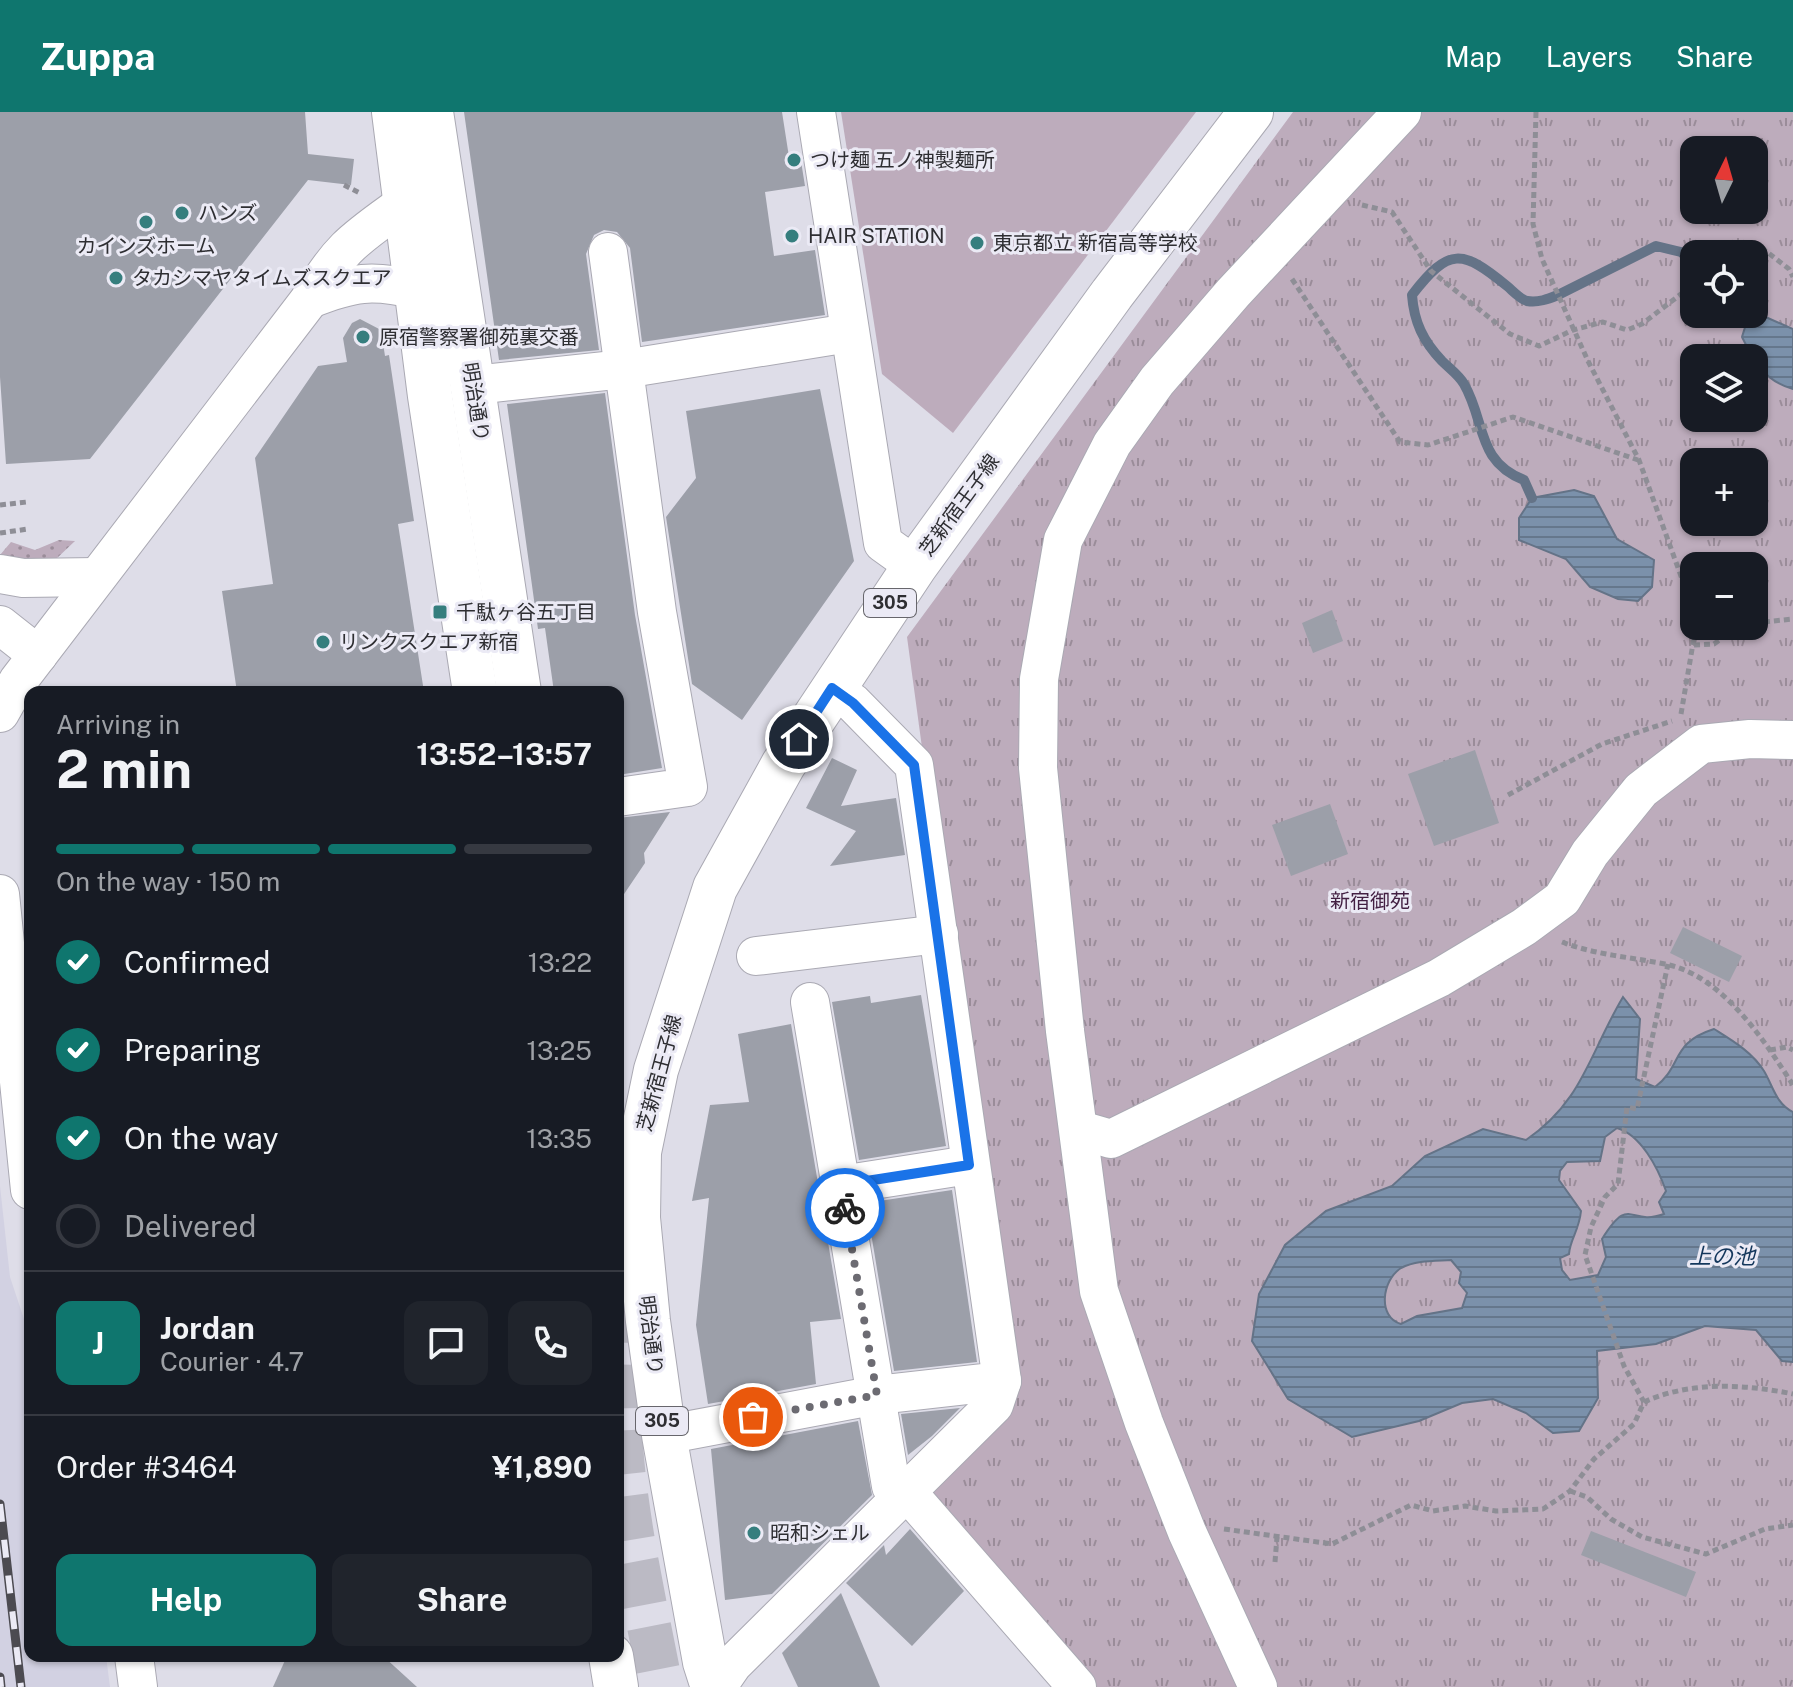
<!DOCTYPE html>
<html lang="en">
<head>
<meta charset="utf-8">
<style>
	body { margin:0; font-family:"Public Sans","Noto Sans JP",sans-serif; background:#20242c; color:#f1f3f6; height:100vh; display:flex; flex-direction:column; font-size:30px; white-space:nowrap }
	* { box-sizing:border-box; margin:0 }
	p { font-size:26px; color:#9ea1a6 }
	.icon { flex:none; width:44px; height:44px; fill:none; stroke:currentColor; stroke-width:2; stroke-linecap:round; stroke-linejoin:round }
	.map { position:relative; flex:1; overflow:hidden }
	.side { position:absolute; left:24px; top:574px; width:600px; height:976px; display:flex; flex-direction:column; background:#171b24; border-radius:16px; box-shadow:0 2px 6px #0004 }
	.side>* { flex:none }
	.needle { width:52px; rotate:5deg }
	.tools { position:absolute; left:1680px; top:24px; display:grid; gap:16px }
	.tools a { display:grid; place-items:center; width:88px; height:88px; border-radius:16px; background:#171b24; box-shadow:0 2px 6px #0004; font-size:40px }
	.pin { position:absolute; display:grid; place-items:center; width:68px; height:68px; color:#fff; margin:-34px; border:4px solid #fff; border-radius:50%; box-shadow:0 2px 8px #0007 }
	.courier { position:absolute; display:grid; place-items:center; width:80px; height:80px; margin:-40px; border:6px solid #1a73e8; border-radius:50%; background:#fff; color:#222; box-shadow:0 2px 10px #0007 }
	.overview em { font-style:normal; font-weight:700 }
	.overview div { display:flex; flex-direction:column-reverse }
	.overview { display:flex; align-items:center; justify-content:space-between; height:136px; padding:0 32px }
	h1 { font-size:52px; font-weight:700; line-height:60px }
	.bar { display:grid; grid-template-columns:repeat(4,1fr); gap:12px 8px; align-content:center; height:96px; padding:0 32px }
	.bar i { height:10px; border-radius:6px; background:#363941 }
	.bar .selected { background:#0f766e }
	.bar p { grid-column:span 4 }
	.line { display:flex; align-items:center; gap:20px; padding:0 32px; border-top:2px solid #363941 }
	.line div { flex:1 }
	.round { display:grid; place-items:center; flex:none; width:84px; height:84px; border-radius:16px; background:#20242c }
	ol { padding:0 32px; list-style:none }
	li { display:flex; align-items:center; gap:24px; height:88px }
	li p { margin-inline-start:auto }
	li .icon { padding:8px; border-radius:50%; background:#0f766e; color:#fff; stroke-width:4 }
	li:last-child { color:#9ea1a6 }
	li i { width:44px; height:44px; border:4px solid #363941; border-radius:50% }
	.button { display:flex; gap:16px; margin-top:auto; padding:16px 32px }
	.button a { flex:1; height:92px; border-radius:16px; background:#0f766e; color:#fff; font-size:32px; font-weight:700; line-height:92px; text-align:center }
	.button a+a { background:#20242c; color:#f1f3f6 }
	header { display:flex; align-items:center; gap:48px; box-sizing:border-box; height:112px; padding:0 40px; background:#0f766e; color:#fff }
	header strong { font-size:38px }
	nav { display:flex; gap:44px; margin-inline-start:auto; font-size:28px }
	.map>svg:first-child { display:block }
	.built { fill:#d2d1e2 }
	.grass { fill:url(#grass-dots) }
	.park { fill:url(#park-tufts); fill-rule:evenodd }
	.garden { fill:#bdacbc }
	.water { fill:url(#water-rules); stroke:#647387; stroke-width:2; fill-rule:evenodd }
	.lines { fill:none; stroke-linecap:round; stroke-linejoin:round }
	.stream { stroke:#647387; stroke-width:10 }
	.building { fill:#9c9fa9 }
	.major-tunnel { stroke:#bbbac4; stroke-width:44; stroke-dasharray:44 22; stroke-linecap:butt }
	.minor-casing { stroke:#aaa9b3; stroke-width:40 }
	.major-casing { stroke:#aaa9b3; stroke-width:46 }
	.path { stroke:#8e8e96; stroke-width:5; stroke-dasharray:6 4; stroke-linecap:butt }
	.minor { stroke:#fff; stroke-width:38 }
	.major { stroke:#fff; stroke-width:44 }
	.rail-casing { stroke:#4c4b51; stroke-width:9 }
	.rail { stroke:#ebeaf5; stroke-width:6; stroke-dasharray:18; stroke-linecap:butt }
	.done { stroke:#6c6b72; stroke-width:8; stroke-dasharray:0 14.4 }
	.route { stroke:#1a73e8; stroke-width:10 }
	.poi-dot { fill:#357e7e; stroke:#ebeaf5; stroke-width:3 }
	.labels { text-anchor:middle; stroke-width:6; stroke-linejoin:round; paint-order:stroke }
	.shield { fill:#ebeaf5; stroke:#67666c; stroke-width:2 }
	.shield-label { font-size:18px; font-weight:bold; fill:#2e2e32 }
	.poi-label { font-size:20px; fill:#2e2e32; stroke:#ebeaf5; text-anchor:start }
	.street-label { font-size:20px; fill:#2e2e32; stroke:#ebeaf5 }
	.park-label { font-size:20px; fill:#421f42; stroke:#ebeaf5 }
	.water-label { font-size:22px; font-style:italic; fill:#14375c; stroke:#ebeaf5 }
</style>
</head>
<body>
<header>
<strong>Zuppa</strong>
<nav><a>Map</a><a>Layers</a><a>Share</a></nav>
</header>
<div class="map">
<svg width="1793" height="1575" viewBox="0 0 1793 1575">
	<defs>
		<pattern id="grass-dots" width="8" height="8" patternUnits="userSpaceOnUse" patternTransform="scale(2)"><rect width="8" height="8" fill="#bdacbc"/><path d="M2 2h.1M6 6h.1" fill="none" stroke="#9a8c99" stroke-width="1.8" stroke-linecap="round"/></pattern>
		<pattern id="park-tufts" width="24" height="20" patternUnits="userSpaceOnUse" patternTransform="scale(2)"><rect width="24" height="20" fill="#bdacbc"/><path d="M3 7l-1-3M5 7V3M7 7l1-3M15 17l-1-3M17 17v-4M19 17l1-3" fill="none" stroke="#9a8c99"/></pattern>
		<pattern id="water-rules" width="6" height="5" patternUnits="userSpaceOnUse" patternTransform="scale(2)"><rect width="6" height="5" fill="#7b91ab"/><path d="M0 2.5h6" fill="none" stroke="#65778c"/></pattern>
	</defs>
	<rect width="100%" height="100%" fill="#dedde8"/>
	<polygon class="built" points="0,1074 10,1165 30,1225 30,1544 106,1544 110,1575 0,1575"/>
	<polygon class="grass" points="59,428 75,429 55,448 5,447 0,443 11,430 35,438"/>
	<path class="park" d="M1293,0H1793V1575H1091L928,1386L1009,1276L907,525ZM1694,38H1754V98H1694ZM1694,142H1754V202H1694ZM1694,246H1754V306H1694ZM1694,350H1754V410H1694ZM1694,454H1754V514H1694Z"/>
	<polygon class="garden" points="841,0 1196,0 953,321 882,262"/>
	<g class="water">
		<path d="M1761,203L1793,217V277C1764,269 1754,249 1742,225L1747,209Z"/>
		<polygon points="1574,378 1594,384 1617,427 1654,448 1652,475 1638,489 1618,487 1590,475 1566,447 1519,428 1519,406 1532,386"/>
		<path d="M1623,885L1640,907L1636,967L1655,975C1683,954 1670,931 1714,917C1733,929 1752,940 1764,959C1773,974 1776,992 1793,1000V1250L1782,1249L1756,1218L1705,1214L1656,1232L1597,1239L1598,1286L1579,1319L1553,1321L1526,1301L1493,1287L1462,1291L1419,1309L1352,1325L1288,1287L1252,1229L1259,1182L1285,1133L1326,1099L1392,1074L1425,1044L1483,1017L1526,1028C1583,989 1589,942 1623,885ZM1617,1016C1641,1023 1658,1056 1666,1079L1659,1090L1664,1102C1628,1115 1631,1081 1602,1127L1606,1145L1598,1163L1570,1168L1562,1158L1560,1146L1569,1142C1570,1127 1579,1119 1581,1099L1559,1068L1560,1059L1567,1050L1600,1049L1605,1025ZM1451,1148L1461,1160L1459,1171L1467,1181L1462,1196L1417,1204L1401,1212C1377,1205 1382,1168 1401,1156C1416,1148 1435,1149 1451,1148Z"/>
	</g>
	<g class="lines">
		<g class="stream">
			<polyline points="1754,195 1761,203"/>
			<path d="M1532,386L1524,368C1476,349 1486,310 1464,272C1459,263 1449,256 1442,249C1423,229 1414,210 1412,183C1449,135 1462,137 1507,174C1513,179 1520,187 1527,189C1538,191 1548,187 1558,183L1656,134L1681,140L1694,151"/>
		</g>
	</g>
	<g class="building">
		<polygon points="0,0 305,0 308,42 354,47 351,73 308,68 90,347 6,352 0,265"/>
		<polygon points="464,0 782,0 789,45 800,43 805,74 765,80 774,144 815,138 825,203 642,230 630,136 617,120 604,118 594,123 586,142 599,238 499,248"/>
		<polygon points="360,207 381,218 385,244 389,243 414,409 398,412 424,580 237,580 222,479 273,472 255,346 318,254 347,250 343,226 352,211"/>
		<polygon points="820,277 854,449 742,608 692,572 666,405 696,366 686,299"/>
		<polygon points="605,281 635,503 662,656 618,663 618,580 554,580 545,516 538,517 507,292"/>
		<polygon points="1332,498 1343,529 1313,541 1302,511"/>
		<polygon points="1475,638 1499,711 1434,734 1408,662"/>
		<polygon points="832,646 857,658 841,694 896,686 905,743 830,754 856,719 806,696"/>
		<polygon points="1330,692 1348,742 1291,764 1272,713"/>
		<polygon points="670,700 644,741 645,751 618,791 618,706"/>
		<polygon points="1683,815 1742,844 1729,870 1670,841"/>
		<polygon points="921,883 946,1034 859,1048 832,890 870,884 871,891"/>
		<polygon points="791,912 841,1207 810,1210 816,1272 708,1292 696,1213 709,1086 692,1089 710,993 749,990 738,922"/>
		<polygon points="952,1078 977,1250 894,1259 866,1091"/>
		<polygon points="960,1296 932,1324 908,1343 901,1302"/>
		<polygon points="858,1309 872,1383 772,1482 725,1488 711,1337"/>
		<polygon points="910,1417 964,1479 912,1534 846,1471 884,1433 886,1443"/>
		<polygon points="1591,1419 1696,1460 1686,1485 1581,1443"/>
		<polygon points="841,1481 880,1575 798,1575 782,1541"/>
		<polygon points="287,1544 383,1544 417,1575 273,1575"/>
	</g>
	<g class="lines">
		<path class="major-tunnel" d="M631,1121C621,1192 617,1263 621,1334C627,1415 646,1496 661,1575"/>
		<g class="minor-casing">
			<g id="minor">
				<polyline points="816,0 883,431 915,454"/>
				<polyline points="608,140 657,500 688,675 618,685"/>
				<path d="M310,187C353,170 372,167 417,178"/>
				<polyline points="474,273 624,257 849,221"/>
				<polyline points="0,462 23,466 97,465"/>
				<polyline points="0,513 38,543"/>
				<path d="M0,601L18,569L310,187C340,134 358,125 406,90"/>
				<polyline points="0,782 30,1078"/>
				<polyline points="756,844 939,822"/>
				<polyline points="810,890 891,1374 908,1381 1077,1575"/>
				<polyline points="1080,1018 1111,1027 1439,866 1524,815 1562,787 1590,741 1641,678 1701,632 1750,627 1793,628"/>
				<polyline points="841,1073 969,1053"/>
				<polyline points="664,1323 877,1283 1002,1269 914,653 853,591 832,576"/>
				<polyline points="134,1544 138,1575"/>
				<polyline points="717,1575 733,1552 994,1293 1002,1269"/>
				<polyline points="1258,1575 1187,1420 1144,1311 1099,1179 1065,919 1038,656 1039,567 1063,428 1112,332 1157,269 1233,181 1402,0"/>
			</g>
		</g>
		<g class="major-casing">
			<g id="major">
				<polyline points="394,0 430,284 475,580"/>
				<polyline points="431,0 519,580"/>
				<polyline points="611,1544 616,1575"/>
				<polyline points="713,1575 705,1550 664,1323 648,1209 638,1106 639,1040 656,958 715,776 783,653 915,454 1112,182 1251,0"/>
			</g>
		</g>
		<g class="path">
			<polyline points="1536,0 1533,112 1542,147 1588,249 1639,348 1694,500"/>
			<polyline points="344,73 360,81"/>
			<polyline points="1362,93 1392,100 1431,159 1510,222 1539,234 1573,218 1603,210 1627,218 1642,212 1694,172"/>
			<polyline points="1742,142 1762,136 1789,157 1793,165"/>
			<polyline points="1292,167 1400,330 1428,333 1513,305 1638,348"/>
			<polyline points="0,393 27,390"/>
			<polyline points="0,421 28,417"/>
			<polyline points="1754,511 1793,507"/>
			<polyline points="1694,533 1714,532 1738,514"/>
			<polyline points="1681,602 1696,514"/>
			<polyline points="1508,683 1602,632 1672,609"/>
			<path d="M1562,830C1596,843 1630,845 1665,852C1722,863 1764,928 1793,973"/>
			<polyline points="1770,938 1787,935 1793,938"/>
			<path d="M1644,1290C1690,1269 1744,1272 1793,1282"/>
			<polyline points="1570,1379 1587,1385 1611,1407 1642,1425 1706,1442 1765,1417 1793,1413"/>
			<polyline points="1224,1417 1332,1432 1411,1393 1433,1399 1465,1394 1496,1399 1543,1397 1570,1379 1594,1347 1634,1312 1644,1290 1624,1254 1585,1143 1591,1115 1605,1085 1618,1072 1627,995 1637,997 1668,852"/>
			<polyline points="1275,1450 1277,1425"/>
		</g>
		<use href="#minor" class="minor"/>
		<use href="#major" class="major"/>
		<g class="rail-casing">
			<g id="rail">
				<polyline points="0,1392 21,1575"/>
				<polyline points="0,1565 1,1575"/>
			</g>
		</g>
		<use href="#rail" class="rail"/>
	</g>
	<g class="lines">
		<polyline class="done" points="753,1305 877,1283 845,1096"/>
		<polyline class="route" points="799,627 832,576 853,591 914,653 969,1053 841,1073 845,1096"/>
	</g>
	<g class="poi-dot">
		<circle cx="794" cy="48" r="8"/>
		<circle cx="182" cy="101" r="8"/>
		<circle cx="146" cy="110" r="8"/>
		<circle cx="792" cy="124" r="8"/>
		<circle cx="977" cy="131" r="8"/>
		<circle cx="116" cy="166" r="8"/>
		<circle cx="363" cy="225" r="8"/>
		<rect x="432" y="492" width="16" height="16" rx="4"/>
		<circle cx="323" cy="530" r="8"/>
		<circle cx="754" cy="1421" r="8"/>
	</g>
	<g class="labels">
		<g class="shield">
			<rect x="864" y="477" width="52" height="28" rx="6"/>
			<rect x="636" y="1295" width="52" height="28" rx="6"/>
		</g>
		<g class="shield-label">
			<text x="890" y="497">305</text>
			<text x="662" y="1315">305</text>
		</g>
		<g class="poi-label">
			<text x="810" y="55">つけ麺 五ノ神製麺所</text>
			<text x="198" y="108">ハンズ</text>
			<text x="808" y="131">HAIR STATION</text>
			<text x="993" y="138">東京都立 新宿高等学校</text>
			<text x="146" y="141" text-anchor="middle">カインズホーム</text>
			<text x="132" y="173">タカシマヤタイムズスクエア</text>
			<text x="379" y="232">原宿警察署御苑裏交番</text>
			<text x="456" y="507">千駄ヶ谷五丁目</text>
			<text x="339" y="537">リンクスクエア新宿</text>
			<text x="770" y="1428">昭和シェル</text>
		</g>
		<g class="street-label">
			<text transform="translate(476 290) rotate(81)" y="7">明治通り</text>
			<text transform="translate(959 393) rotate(-54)" y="7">芝新宿王子線</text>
			<text transform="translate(659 961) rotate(-75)" y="7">芝新宿王子線</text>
			<text transform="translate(651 1223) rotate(83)" y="7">明治通り</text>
		</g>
		<g class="park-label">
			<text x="1370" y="796">新宿御苑</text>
		</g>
		<g class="water-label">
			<text x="1722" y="1152">上の池</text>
		</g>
	</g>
</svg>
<div class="tools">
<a><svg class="needle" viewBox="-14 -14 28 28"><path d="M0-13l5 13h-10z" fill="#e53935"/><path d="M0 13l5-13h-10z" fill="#9ea1a6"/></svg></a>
<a><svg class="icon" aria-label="locate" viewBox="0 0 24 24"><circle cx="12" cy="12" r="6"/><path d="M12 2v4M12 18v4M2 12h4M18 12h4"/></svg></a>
<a><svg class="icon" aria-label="layers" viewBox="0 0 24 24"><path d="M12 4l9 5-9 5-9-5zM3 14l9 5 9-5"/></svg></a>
<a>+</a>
<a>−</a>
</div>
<div class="pin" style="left:753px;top:1305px;background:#ea580c"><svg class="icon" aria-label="bag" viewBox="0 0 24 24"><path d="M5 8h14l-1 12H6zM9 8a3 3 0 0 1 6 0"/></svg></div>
<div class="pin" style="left:799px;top:627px;background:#1f2937"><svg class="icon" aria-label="home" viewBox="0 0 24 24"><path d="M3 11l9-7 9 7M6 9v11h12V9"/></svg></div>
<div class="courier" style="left:845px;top:1096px"><svg class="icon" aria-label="bike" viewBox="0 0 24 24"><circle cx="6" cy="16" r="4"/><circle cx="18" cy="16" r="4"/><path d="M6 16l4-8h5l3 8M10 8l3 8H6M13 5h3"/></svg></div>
<section class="side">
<div class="overview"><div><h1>2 min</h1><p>Arriving in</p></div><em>13:52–13:57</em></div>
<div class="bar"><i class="selected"></i><i class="selected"></i><i class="selected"></i><i></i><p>On the way · 150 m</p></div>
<ol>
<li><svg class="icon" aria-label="check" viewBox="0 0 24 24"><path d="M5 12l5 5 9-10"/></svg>Confirmed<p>13:22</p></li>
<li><svg class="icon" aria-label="check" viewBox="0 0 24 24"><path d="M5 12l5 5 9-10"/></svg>Preparing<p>13:25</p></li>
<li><svg class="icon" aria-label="check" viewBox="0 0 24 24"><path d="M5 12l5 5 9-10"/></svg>On the way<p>13:35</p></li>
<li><i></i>Delivered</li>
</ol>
<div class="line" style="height:144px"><b class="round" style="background:#0f766e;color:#fff">J</b><div><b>Jordan</b><p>Courier · 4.7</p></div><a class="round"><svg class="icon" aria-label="chat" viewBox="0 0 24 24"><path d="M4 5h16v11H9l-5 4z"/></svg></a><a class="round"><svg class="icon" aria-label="phone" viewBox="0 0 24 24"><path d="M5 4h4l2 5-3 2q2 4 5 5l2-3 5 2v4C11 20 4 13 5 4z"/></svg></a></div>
<div class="line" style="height:104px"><div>Order #3464</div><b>¥1,890</b></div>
<div class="button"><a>Help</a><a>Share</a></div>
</section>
</div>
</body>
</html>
